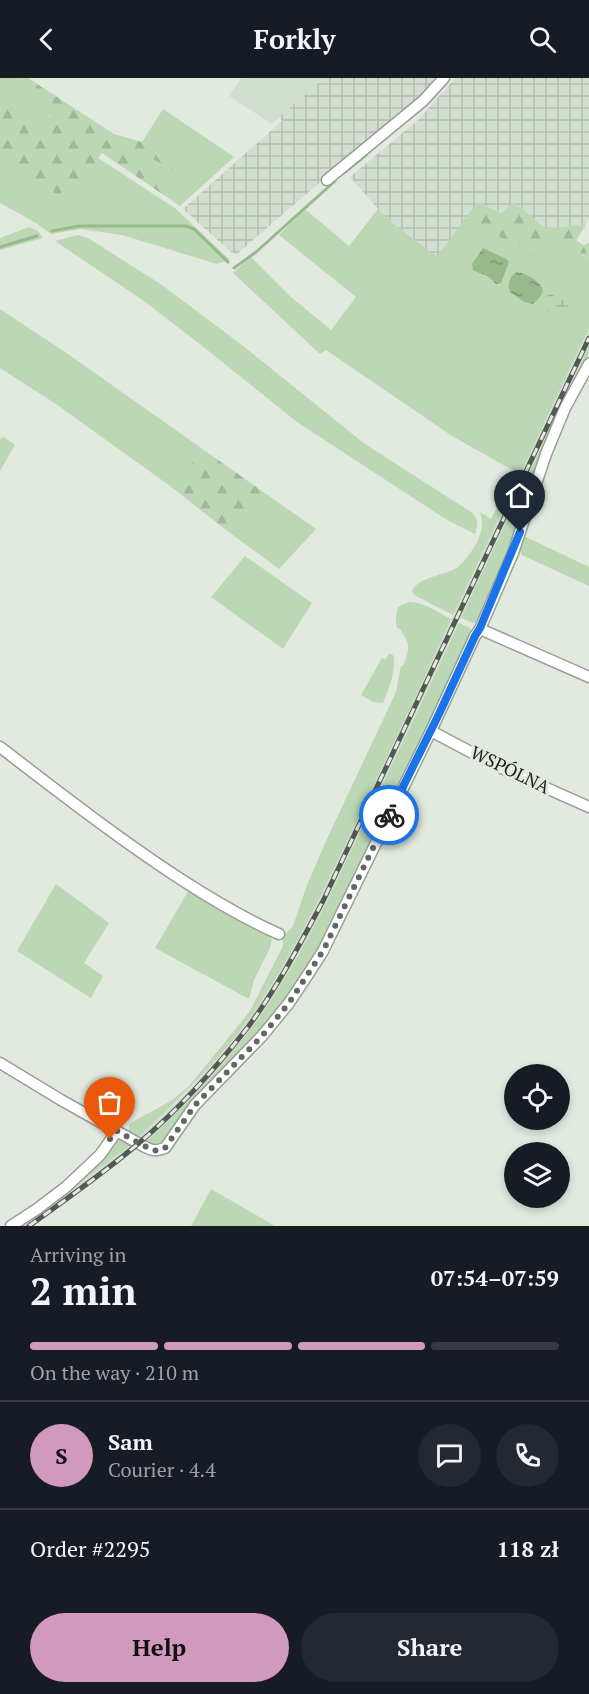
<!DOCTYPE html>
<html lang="en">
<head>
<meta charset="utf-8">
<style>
	body { margin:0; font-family:"PT Serif",serif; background:#242831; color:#f1f3f6; height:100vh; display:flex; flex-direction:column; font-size:22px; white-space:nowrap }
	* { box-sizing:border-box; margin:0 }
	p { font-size:20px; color:#9ea1a6 }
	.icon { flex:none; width:33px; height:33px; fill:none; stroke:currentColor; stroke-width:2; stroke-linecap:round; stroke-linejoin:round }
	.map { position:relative; height:1148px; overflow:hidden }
	.side { display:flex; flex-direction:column; background:#171b24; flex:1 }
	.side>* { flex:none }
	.buttons { position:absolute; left:504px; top:986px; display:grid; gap:12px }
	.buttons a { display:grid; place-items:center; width:66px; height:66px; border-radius:50%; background:#171b24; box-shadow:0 3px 9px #0003; font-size:30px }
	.pin { position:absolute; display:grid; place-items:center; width:51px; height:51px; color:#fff; margin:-62px -26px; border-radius:50% 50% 50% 0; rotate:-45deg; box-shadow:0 0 6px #0007 }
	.pin .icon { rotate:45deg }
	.courier { position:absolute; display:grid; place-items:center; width:60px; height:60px; margin:-30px; border:4px solid #1a73e8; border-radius:50%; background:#fff; color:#222; box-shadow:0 2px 8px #0007 }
	.overview em { font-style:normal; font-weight:600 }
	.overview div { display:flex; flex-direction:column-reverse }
	.overview { display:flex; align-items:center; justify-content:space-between; height:102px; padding:0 30px }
	h1 { font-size:39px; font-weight:600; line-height:45px }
	.bar { display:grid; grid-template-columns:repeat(4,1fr); gap:9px 6px; align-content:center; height:72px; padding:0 30px }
	.bar i { height:8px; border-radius:4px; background:#363941 }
	.bar .selected { background:#d299be }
	.bar p { grid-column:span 4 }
	.line { display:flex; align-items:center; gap:15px; padding:0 30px; border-top:2px solid #363941 }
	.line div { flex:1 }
	.round { display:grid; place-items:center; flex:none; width:63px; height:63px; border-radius:32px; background:#242831 }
	.button { display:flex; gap:12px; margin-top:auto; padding:12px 30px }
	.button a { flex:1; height:69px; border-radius:36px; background:#d299be; color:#111; font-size:24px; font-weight:600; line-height:69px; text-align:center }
	.button a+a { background:#242831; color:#f1f3f6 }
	header { display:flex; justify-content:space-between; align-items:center; height:78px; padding:0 30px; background:#171b24; font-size:27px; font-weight:600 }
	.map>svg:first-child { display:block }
	.built { fill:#d2decf }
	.industrial { fill:url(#industrial-grid) }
	.grass { fill:#bbd7b4 }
	.forest { fill:url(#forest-firs) }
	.wetland { fill:url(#wetland-marsh) }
	.water { fill:url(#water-ripples) }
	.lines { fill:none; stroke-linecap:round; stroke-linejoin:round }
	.stream { stroke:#96ba8b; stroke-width:3 }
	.minor-casing { stroke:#989f96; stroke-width:13 }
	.minor { stroke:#fff; stroke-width:10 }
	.rail-casing { stroke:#545853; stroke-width:5 }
	.rail { stroke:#e2eae0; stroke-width:3; stroke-dasharray:9; stroke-linecap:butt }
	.done { stroke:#626761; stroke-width:6; stroke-dasharray:0 10.8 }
	.route { stroke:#1a73e8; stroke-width:8 }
	.labels { text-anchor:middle; stroke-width:6; stroke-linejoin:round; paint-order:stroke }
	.street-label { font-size:18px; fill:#1d201d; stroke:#e2eae0 }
</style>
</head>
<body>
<header><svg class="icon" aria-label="back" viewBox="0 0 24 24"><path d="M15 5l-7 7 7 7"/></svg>Forkly<svg class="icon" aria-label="search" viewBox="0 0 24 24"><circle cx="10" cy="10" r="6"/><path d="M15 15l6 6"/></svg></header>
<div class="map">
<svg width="589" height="1148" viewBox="0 0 589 1148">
	<defs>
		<pattern id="industrial-grid" width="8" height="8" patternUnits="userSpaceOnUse" patternTransform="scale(1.5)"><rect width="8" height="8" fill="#d2decf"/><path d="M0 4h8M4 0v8" fill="none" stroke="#b4beb1"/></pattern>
		<pattern id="forest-firs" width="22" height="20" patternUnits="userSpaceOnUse" patternTransform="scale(1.5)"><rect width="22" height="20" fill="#bbd7b4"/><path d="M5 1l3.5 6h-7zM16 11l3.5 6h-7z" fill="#a0b89a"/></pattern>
		<pattern id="wetland-marsh" width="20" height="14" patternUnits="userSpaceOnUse" patternTransform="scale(1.5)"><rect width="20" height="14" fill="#bbd7b4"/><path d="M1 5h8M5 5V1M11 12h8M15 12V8" fill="none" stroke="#a0b89a"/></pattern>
		<pattern id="water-ripples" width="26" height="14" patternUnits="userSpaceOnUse" patternTransform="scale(1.5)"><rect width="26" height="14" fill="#96ba8b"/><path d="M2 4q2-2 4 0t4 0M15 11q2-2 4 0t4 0" fill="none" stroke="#7a9771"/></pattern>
	</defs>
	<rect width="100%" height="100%" fill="#e2eae0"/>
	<g class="built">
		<polygon points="241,0 325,0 272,46 229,18"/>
		<polygon points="589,250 589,268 328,822 308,862 284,903 258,941 226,984 180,1033 145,1065 71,1121 34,1148 22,1148 132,1066 189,1012 231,963 261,924 291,874 323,814 519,395"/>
	</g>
	<g class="industrial">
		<polygon points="325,0 435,0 419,19 237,176 231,174 183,131 282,43 279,39"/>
		<polygon points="455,0 589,0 589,140 586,147 545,150 514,124 503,135 478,124 437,180 396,148 378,131 350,99 418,42"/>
	</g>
	<g class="grass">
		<polygon points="0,0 17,0 36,11 51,35 44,46 0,19"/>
		<polygon points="163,31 234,79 180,128 171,122 187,105 170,106 138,80 143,75 174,94 177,91 142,64"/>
		<polygon points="0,81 37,105 65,121 106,85 176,131 230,182 217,186 122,157 81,151 51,156 36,145 0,125"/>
		<path d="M305,131L349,168L378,131L396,148L437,179L467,138L509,165L534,172L558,163L568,167L588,181L583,167L589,165V250L453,537L414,517L412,513C419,498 445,498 458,489C465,483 471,474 476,466C482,454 484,447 480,434L491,441L516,394L452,358L326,272L320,276L233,195L251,179L291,219L331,252L356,219L279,157Z"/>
		<polygon points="29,149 38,153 43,160 0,172 0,160"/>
		<path d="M78,157L88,160L162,207L242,267L365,366L471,434C479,441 478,446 475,456L447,442L297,344L206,271L144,223L55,163Z"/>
		<polygon points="0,231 65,274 204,372 170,408 56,326 0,290"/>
		<path d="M589,268C589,288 574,305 567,324C539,397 511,471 480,543L473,545L461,540Z"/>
		<polygon points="4,359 15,367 0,393 0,361"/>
		<polygon points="265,415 316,451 279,491 226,452"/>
		<polygon points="524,458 589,489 589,508 522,477 519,471"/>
		<polygon points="245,478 312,525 283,571 211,519"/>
		<path d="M408,524C423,523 438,534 451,541C419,611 386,681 353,751C325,809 297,869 261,923C227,975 182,1018 137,1061L129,1053V1047L132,1044L171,1023L188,1009L203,991L250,933L283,868V858L293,848L307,807L326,763L396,614L401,588H403C410,569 411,568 400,551L397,550C395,543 396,537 398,529Z"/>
		<path d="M459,545L470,550L473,555L323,866L282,930L162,1066L156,1069L145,1065C186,1027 225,987 258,941C301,882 331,816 362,750C394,682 427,614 459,545Z"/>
		<path d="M389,575L394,578C395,595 390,609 383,625L373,624L361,617L382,580L386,582Z"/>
		<polygon points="56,806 109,845 84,885 103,898 91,920 17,873"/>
		<polygon points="190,810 264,854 272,861 270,870 254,902 249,921 155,870"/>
		<polygon points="120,1058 132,1066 22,1148 14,1148"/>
		<polygon points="211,1111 275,1148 191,1148"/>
	</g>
	<g class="forest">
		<polygon points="17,0 28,0 114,56 142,64 177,91 174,94 143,75 138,80 170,106 182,101 188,105 171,122 102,75 98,80 106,85 65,121 37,105 0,81 0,19 44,46 51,36 33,22 36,11"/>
		<polygon points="478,124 502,135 514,124 545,150 586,147 576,162 583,167 589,181 568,167 559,164 534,172 509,165 467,138"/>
		<polygon points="204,372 265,415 226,452 170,408"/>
	</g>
	<path class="wetland" d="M549,216H554L572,223L575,229L568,241C558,243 550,236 543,229L545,220Z"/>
	<g class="water">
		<polygon points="483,170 506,181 509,184 501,205 496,206 489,199 473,192 472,186"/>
		<path d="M517,194C524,195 529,198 535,202C547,211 543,217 533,226L524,224L510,214C507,207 509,198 517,194Z"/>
	</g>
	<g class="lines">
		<g class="stream">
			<polyline points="345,94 366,77"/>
			<polyline points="52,153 79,148 186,148 194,151 228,184"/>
			<polyline points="0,169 37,158"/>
			<polyline points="234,190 256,174 335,103"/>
		</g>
		<g class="minor-casing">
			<g id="minor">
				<polyline points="327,102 423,23 444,0"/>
				<polyline points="480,551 589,599"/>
				<polyline points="431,653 497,688 589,729"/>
				<path d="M0,669C60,715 119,761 182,802C213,822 245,841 279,856"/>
				<path d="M0,985L61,1022L145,1069C153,1073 157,1073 165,1070L195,1027L262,958L289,925L309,895L323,873L431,653L475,558L480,551L513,475L546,376L565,330L589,286"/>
				<polyline points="11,1148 37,1131 66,1109 100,1077 117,1053"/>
			</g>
		</g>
		<use href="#minor" class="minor"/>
		<g class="rail-casing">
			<path id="rail" d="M29,1148C66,1121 104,1095 139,1065C179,1031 216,990 248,949C277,910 300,866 323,823L589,260"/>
		</g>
		<use href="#rail" class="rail"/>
	</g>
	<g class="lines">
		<polyline class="done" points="110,1061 117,1053 152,1072 158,1073 165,1070 195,1027 262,958 289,925 323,873 389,737"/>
		<polyline class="route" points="389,737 439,636 475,558 480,550 520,454"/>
	</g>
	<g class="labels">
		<g class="street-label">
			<text transform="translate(510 692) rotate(26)" y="6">WSPÓLNA</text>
		</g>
	</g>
</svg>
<div class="buttons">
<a><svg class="icon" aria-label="locate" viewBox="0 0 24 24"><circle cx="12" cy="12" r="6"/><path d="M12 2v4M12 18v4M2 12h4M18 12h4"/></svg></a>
<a><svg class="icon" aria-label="layers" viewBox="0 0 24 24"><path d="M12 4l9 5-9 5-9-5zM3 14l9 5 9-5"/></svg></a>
</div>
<div class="pin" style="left:110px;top:1061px;background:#ea580c"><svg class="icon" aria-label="bag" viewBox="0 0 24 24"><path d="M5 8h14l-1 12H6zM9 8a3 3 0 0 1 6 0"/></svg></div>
<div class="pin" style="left:520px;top:454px;background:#1f2937"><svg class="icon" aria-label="home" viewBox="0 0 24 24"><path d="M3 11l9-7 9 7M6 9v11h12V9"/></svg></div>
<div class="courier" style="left:389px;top:737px"><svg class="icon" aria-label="bike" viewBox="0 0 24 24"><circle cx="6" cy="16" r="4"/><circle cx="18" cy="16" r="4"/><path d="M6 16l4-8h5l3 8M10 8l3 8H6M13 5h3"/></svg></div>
</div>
<section class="side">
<div class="overview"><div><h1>2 min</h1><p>Arriving in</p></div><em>07:54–07:59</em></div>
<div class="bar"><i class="selected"></i><i class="selected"></i><i class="selected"></i><i></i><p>On the way · 210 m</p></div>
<div class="line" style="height:108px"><b class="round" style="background:#d299be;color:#111">S</b><div><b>Sam</b><p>Courier · 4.4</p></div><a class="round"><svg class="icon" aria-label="chat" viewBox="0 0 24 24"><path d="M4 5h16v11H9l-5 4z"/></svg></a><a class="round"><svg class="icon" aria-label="phone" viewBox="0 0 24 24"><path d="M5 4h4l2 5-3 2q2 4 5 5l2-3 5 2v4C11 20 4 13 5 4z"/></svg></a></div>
<div class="line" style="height:78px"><div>Order #2295</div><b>118 zł</b></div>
<div class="button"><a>Help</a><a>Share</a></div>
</section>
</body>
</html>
